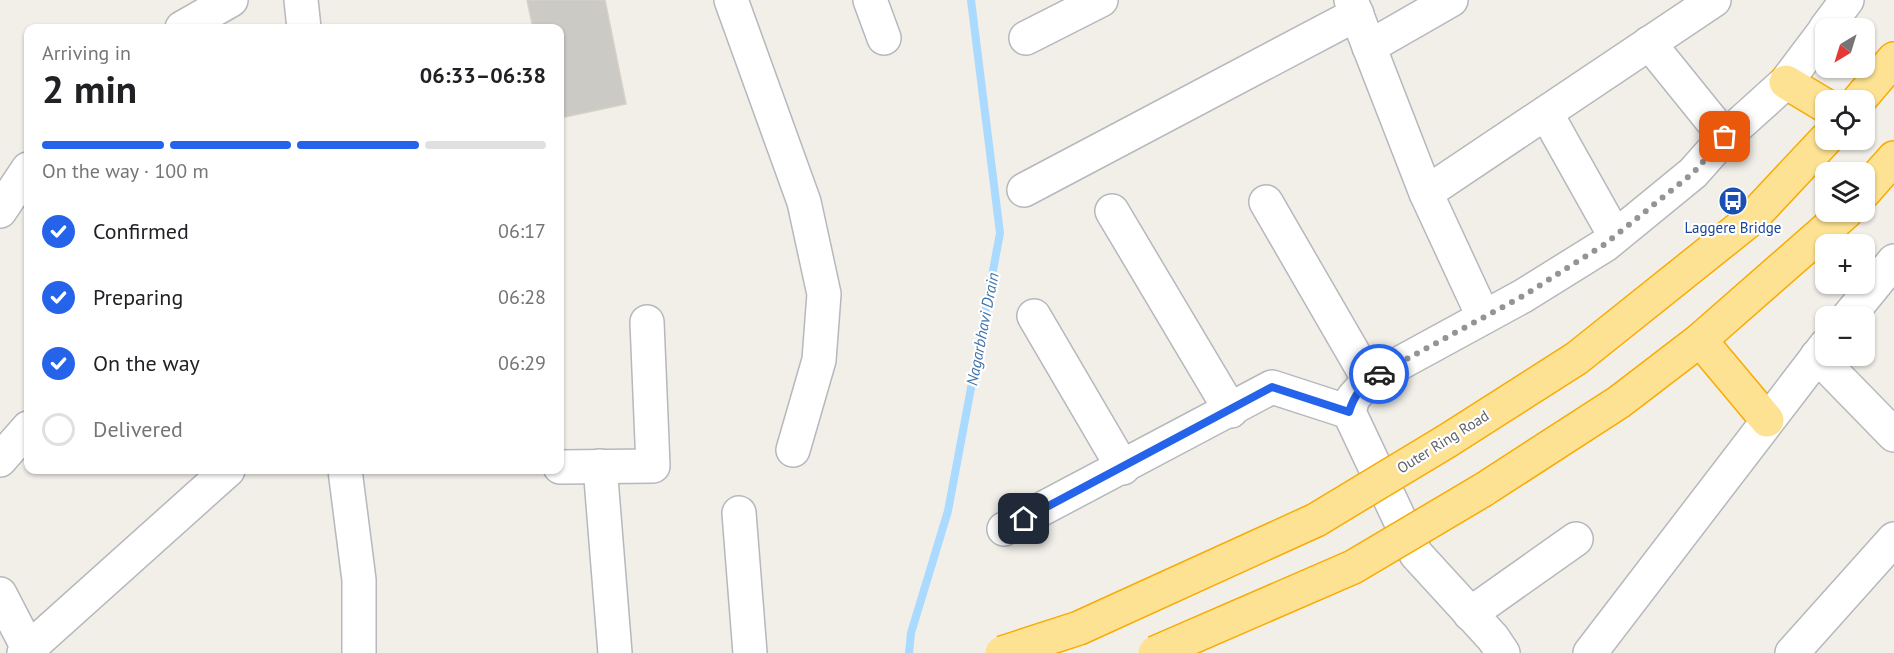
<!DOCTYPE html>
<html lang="en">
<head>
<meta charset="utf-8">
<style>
	body { margin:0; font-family:"PT Sans",sans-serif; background:#f2f2f2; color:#202124; height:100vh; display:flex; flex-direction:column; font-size:22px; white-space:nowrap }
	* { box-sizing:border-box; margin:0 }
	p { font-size:20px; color:#757577 }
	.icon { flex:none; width:33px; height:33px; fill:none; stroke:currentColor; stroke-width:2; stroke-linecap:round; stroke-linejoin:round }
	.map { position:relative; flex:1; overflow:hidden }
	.side { position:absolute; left:24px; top:24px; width:540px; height:450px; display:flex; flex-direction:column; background:#fff; border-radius:12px; box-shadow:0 2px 4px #0004 }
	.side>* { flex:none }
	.needle { width:39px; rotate:218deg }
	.controls { position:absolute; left:1815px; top:18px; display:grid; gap:12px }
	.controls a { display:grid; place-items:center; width:60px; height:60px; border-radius:12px; background:#fff; box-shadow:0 2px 4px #0004; font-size:30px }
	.pin { position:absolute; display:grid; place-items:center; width:51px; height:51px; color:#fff; margin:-26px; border-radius:12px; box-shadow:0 3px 9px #0006 }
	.courier { position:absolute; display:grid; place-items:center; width:60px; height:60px; margin:-30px; border:4px solid #2563eb; border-radius:50%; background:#fff; color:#222; box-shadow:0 2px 8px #0007 }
	.head em { font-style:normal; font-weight:700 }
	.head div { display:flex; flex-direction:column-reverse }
	.head { display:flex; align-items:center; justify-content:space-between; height:102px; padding:0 18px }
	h1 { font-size:39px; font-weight:700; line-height:45px }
	.bar { display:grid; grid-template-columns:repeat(4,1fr); gap:9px 6px; align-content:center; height:72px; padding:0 18px }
	.bar i { height:8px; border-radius:4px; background:#e0e0e0 }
	.bar .current { background:#2563eb }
	.bar p { grid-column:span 4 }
	ol { padding:0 18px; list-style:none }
	li { display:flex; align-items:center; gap:18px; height:66px }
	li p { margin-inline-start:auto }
	li .icon { padding:6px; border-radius:50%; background:#2563eb; color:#fff; stroke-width:4 }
	li:last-child { color:#757577 }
	li i { width:33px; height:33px; border:3px solid #e0e0e0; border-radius:50% }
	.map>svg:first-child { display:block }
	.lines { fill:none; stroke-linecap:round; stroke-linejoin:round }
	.stream { stroke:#aadaff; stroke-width:8 }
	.building { fill:#cccac5; stroke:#d6d1c6; stroke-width:1.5 }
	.minor-casing { stroke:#b5b8bc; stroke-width:36 }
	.highway-casing { stroke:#f9ab00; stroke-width:36 }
	.minor { stroke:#fff; stroke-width:33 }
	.highway { stroke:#fde293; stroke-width:33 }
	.highway-bridge-casing { stroke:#f9ab00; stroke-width:36; stroke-linecap:butt }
	.highway-bridge { stroke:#fde293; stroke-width:33 }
	.done { stroke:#929495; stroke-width:6; stroke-dasharray:0 10.8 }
	.route { stroke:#2563eb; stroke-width:8 }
	.labels { text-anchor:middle; stroke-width:4.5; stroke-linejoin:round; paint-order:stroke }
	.transit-label { font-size:15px; fill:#164399; stroke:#fff }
	.street-label { font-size:15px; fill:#5f6368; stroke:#fff }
	.water-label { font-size:16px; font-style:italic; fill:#4174aa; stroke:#fff }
</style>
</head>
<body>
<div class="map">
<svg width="1894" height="653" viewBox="0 0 1894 653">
	<rect width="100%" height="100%" fill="#f1efe8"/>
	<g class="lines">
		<polyline class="stream" points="909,653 911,633 948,511 1000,233 971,0"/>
	</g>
	<polygon class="building" points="527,0 605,0 626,104 560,118 560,28 533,28"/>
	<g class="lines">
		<g class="minor-casing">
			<g id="minor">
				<polyline points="301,0 304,28"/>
				<polyline points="731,0 804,202 824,294 819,360 793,450"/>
				<polyline points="870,0 884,38"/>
				<polyline points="1351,0 1426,193 1483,316"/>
				<polyline points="182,28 231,0"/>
				<polyline points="1826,28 1847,0"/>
				<polyline points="1026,38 1101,0"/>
				<polyline points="1649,43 1725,137"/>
				<polyline points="1369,47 1451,0"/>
				<polyline points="1546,113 1615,236"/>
				<polyline points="1024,190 1357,14"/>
				<polyline points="1426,193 1714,0"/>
				<polyline points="1266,202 1369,380"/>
				<polyline points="0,211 28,169"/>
				<polyline points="1112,211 1231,411"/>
				<polyline points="1034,316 1123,468"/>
				<polyline points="1849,316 1894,261"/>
				<polyline points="1817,356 1894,435"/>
				<polyline points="0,460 28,428"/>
				<polyline points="600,466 615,653"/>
				<polyline points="560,467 653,466 647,322"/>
				<polyline points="345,470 359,580 359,653"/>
				<polyline points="739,513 750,653"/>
				<polyline points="1004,529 1272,387 1349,412"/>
				<polyline points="0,594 29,650"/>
				<polyline points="1470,614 1576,539"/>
				<polyline points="24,653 228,470"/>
				<polyline points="1503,653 1493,638 1416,554 1349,412 1353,398 1369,380 1523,296 1605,245 1693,173 1725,137 1786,82 1826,29"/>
				<polyline points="1590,653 1826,345"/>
				<polyline points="1792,653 1894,539"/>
			</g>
		</g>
		<g class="highway-casing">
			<g id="highway">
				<polyline points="1786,82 1826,106"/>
				<polyline points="1859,100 1894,59"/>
				<polyline points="1864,192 1894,158"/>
				<polyline points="1700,340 1767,420"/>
				<polyline points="1447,441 1577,358 1751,219 1826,139"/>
				<polyline points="1483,490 1619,402 1700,340 1846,212"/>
			</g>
		</g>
		<use href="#minor" class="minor"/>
		<use href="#highway" class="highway"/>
		<g class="highway-bridge-casing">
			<g id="highway-bridge">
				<polyline points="1002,653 1079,628 1316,520 1447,441"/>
				<polyline points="1155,653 1353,567 1483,490"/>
			</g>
		</g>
		<use href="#highway-bridge" class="highway-bridge"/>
	</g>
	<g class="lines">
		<polyline class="done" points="1379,374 1523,296 1605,244 1693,173 1725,137"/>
		<path class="route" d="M1024,519L1272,387L1349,412C1354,395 1363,383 1379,374"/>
	</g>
	<defs>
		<g id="bus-disc" transform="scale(1.5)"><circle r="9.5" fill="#1a4fb4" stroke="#fff"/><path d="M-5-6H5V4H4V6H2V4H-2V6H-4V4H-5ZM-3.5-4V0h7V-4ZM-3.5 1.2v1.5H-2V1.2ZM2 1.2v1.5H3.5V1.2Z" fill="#fff"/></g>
	</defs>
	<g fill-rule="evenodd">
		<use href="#bus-disc" x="1733" y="201"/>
	</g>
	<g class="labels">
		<g class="transit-label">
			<text x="1733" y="233">Laggere Bridge</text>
		</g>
		<g class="street-label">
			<text transform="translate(1443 442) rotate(-32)" y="5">Outer Ring Road</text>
		</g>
		<g class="water-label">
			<text transform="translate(982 329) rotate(-79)" y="6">Nagarbhavi Drain</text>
		</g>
	</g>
</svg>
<div class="controls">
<a><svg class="needle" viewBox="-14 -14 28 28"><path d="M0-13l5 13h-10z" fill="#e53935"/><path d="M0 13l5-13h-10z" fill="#757577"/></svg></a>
<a><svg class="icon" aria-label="locate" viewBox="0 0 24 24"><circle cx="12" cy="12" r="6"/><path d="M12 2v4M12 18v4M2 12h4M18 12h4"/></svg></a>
<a><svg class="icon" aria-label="layers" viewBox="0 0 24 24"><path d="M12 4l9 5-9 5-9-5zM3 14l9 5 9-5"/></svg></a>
<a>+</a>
<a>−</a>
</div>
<div class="pin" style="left:1725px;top:137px;background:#ea580c"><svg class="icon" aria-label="bag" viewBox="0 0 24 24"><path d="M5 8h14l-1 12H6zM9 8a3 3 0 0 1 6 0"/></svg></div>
<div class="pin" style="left:1024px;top:519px;background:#1f2937"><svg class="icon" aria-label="home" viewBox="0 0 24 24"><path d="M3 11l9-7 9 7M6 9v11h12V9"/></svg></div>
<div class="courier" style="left:1379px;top:374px"><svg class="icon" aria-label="car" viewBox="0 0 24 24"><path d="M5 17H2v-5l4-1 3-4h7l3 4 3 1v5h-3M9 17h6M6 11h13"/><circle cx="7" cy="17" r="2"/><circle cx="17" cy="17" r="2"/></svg></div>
<section class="side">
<div class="head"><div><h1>2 min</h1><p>Arriving in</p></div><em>06:33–06:38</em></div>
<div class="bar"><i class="current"></i><i class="current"></i><i class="current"></i><i></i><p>On the way · 100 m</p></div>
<ol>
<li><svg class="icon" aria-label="check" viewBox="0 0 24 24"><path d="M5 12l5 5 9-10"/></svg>Confirmed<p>06:17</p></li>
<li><svg class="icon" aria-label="check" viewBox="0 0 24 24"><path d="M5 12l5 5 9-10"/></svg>Preparing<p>06:28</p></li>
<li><svg class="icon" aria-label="check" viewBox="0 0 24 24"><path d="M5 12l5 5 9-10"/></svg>On the way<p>06:29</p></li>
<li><i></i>Delivered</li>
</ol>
</section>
</div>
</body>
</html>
